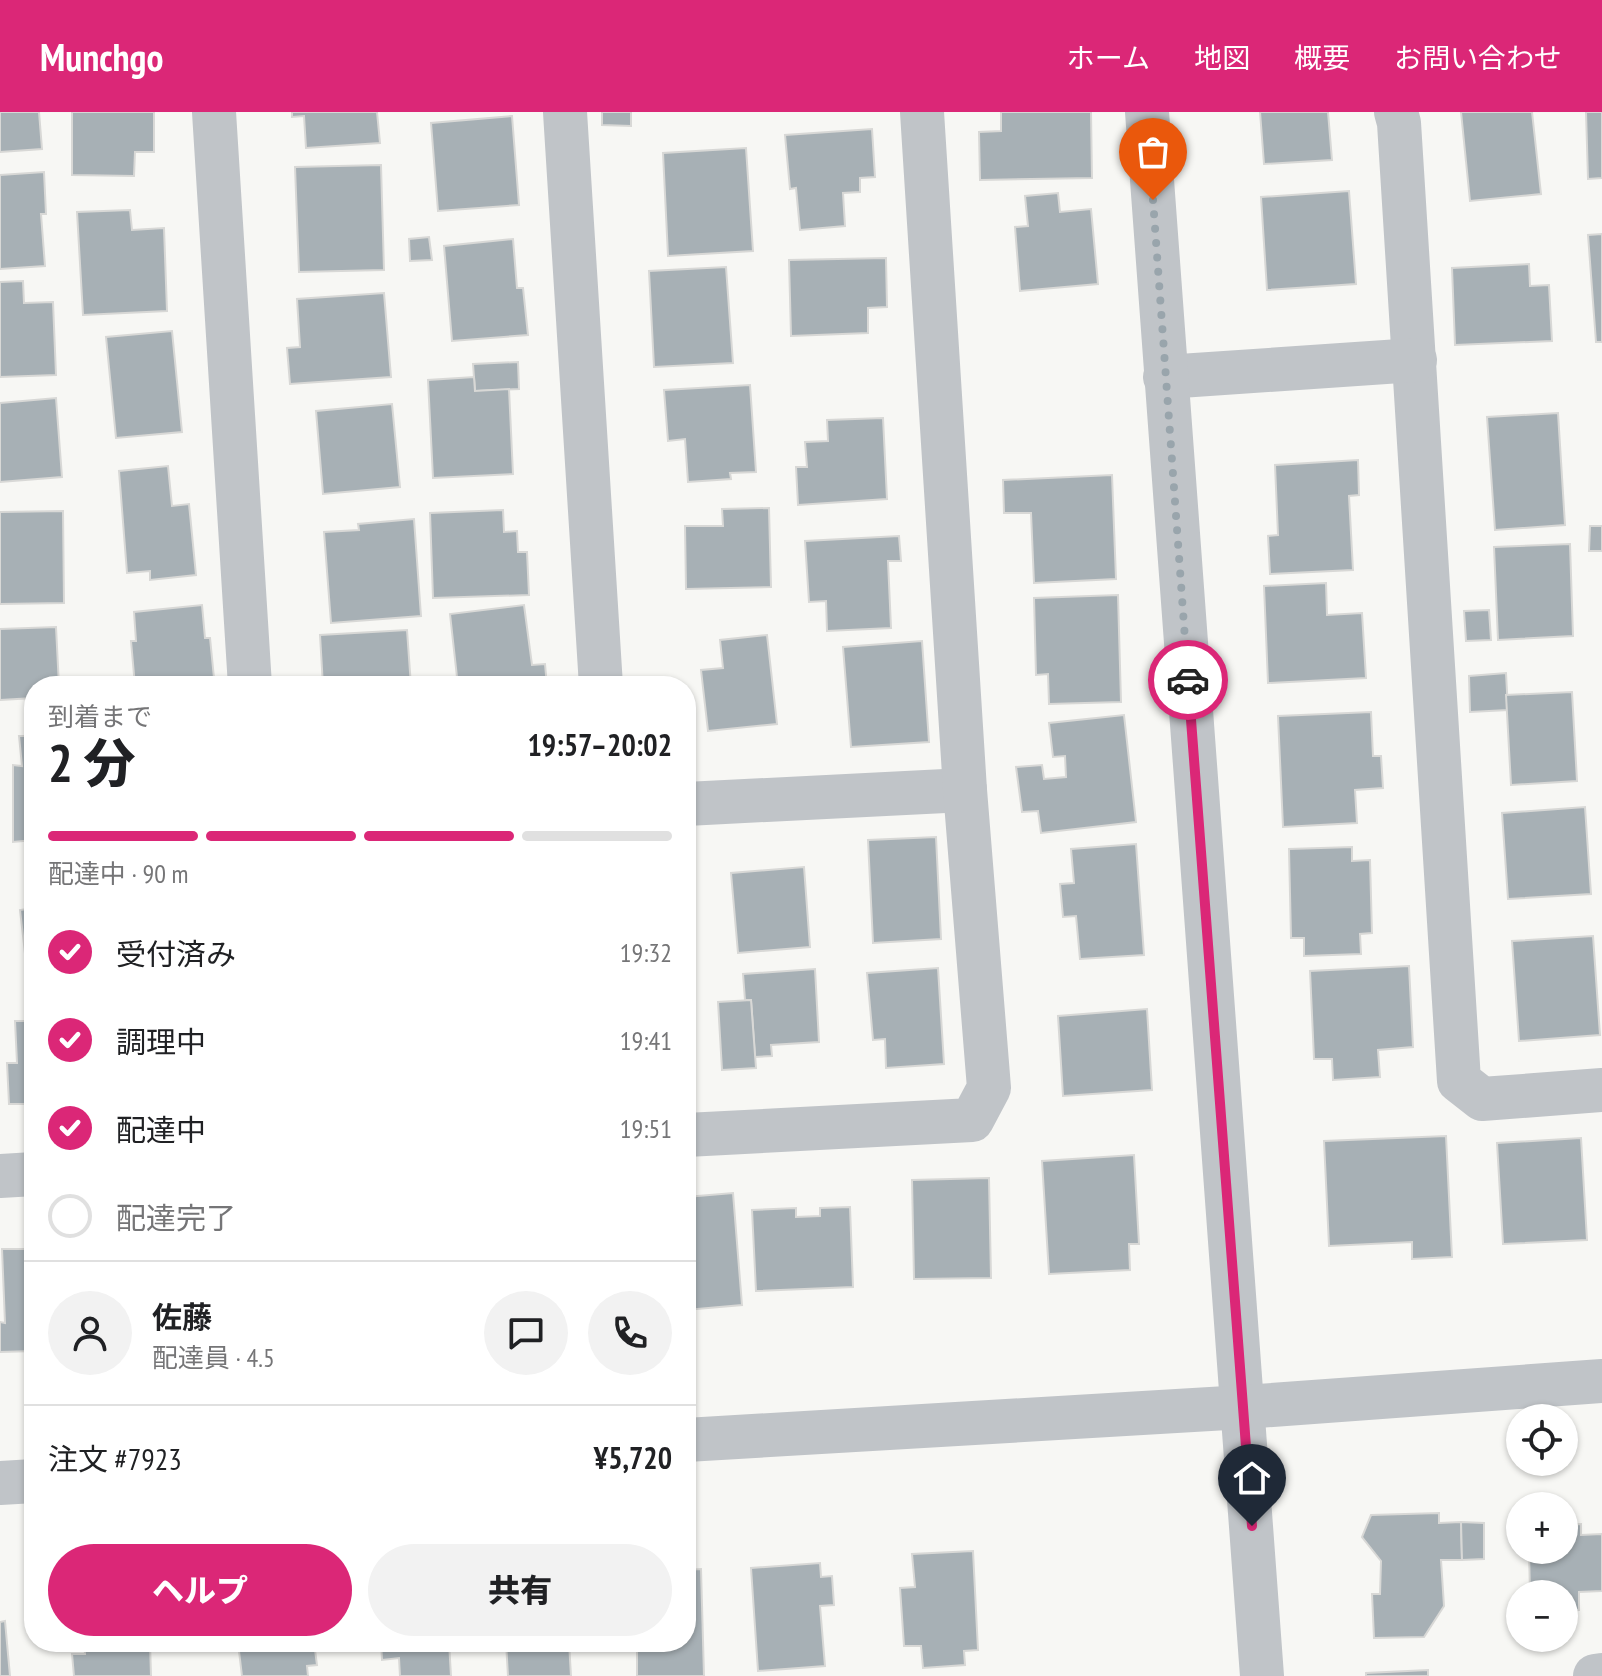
<!DOCTYPE html>
<html lang="ja">
<head>
<meta charset="utf-8">
<style>
	body { margin:0; font-family:"PT Sans Narrow","Noto Sans JP",sans-serif; background:#f2f2f2; color:#202124; height:100vh; display:flex; flex-direction:column; font-size:30px; white-space:nowrap }
	* { box-sizing:border-box; margin:0 }
	p { font-size:26px; color:#757577 }
	.icon { flex:none; width:44px; height:44px; fill:none; stroke:currentColor; stroke-width:2; stroke-linecap:round; stroke-linejoin:round }
	.map { position:relative; flex:1; overflow:hidden }
	.panel { position:absolute; left:24px; top:564px; width:672px; height:976px; display:flex; flex-direction:column; background:#fff; border-radius:32px; box-shadow:0 2px 6px #0004 }
	.panel>* { flex:none }
	.fabs { position:absolute; left:1506px; top:1292px; display:grid; gap:16px }
	.fabs a { display:grid; place-items:center; width:72px; height:72px; border-radius:50%; background:#fff; box-shadow:0 2px 6px #0004; font-size:40px }
	.pin { position:absolute; display:grid; place-items:center; width:68px; height:68px; color:#fff; margin:-82px -34px; border-radius:50% 50% 50% 0; rotate:-45deg; box-shadow:0 0 8px #0007 }
	.pin .icon { rotate:45deg }
	.courier { position:absolute; display:grid; place-items:center; width:80px; height:80px; margin:-40px; border:6px solid #db2777; border-radius:50%; background:#fff; color:#222; box-shadow:0 2px 10px #0007 }
	.summary em { font-style:normal; font-weight:800 }
	.summary div { display:flex; flex-direction:column-reverse }
	.summary { display:flex; align-items:center; justify-content:space-between; height:136px; padding:0 24px }
	h1 { font-size:52px; font-weight:800; line-height:60px }
	.bar { display:grid; grid-template-columns:repeat(4,1fr); gap:12px 8px; align-content:center; height:96px; padding:0 24px }
	.bar i { height:10px; border-radius:6px; background:#e0e0e0 }
	.bar .on { background:#db2777 }
	.bar p { grid-column:span 4 }
	.line { display:flex; align-items:center; gap:20px; padding:0 24px; border-top:2px solid #e0e0e0 }
	.line div { flex:1 }
	.round { display:grid; place-items:center; flex:none; width:84px; height:84px; border-radius:42px; background:#f2f2f2 }
	ol { padding:0 24px; list-style:none }
	li { display:flex; align-items:center; gap:24px; height:88px }
	li p { margin-inline-start:auto }
	li .icon { padding:8px; border-radius:50%; background:#db2777; color:#fff; stroke-width:4 }
	li:last-child { color:#757577 }
	li i { width:44px; height:44px; border:4px solid #e0e0e0; border-radius:50% }
	.action { display:flex; gap:16px; margin-top:auto; padding:16px 24px }
	.action a { flex:1; height:92px; border-radius:48px; background:#db2777; color:#fff; font-size:32px; font-weight:800; line-height:92px; text-align:center }
	.action a+a { background:#f2f2f2; color:#202124 }
	header { display:flex; align-items:center; gap:48px; box-sizing:border-box; height:112px; padding:0 40px; background:#db2777; color:#fff }
	header strong { font-size:38px }
	nav { display:flex; gap:44px; margin-inline-start:auto; font-size:28px }
	.map>svg:first-child { display:block }
	.building { fill:#a7b0b5; stroke:#d8d8d6; stroke-width:2 }
	.lines { fill:none; stroke-linecap:round; stroke-linejoin:round }
	.minor { stroke:#c0c4c8; stroke-width:44 }
	.tertiary { stroke:#c0c4c8; stroke-width:44 }
	.done { stroke:#99a5ac; stroke-width:8; stroke-dasharray:0 14.4 }
	.route { stroke:#db2777; stroke-width:10 }
</style>
</head>
<body>
<header>
<strong>Munchgo</strong>
<nav><a>ホーム</a><a>地図</a><a>概要</a><a>お問い合わせ</a></nav>
</header>
<div class="map">
<svg width="1602" height="1564" viewBox="0 0 1602 1564">
	<rect width="100%" height="100%" fill="#f7f7f4"/>
	<g class="building">
		<polygon points="0,0 39,0 42,37 0,40"/>
		<polygon points="72,0 154,0 154,40 135,40 134,64 72,63"/>
		<polygon points="292,0 377,0 380,31 306,36 304,4 292,5"/>
		<polygon points="602,0 631,0 631,14 602,13"/>
		<polygon points="1001,0 1091,0 1092,66 980,68 979,20 1001,19"/>
		<polygon points="1260,0 1328,0 1332,48 1264,52"/>
		<polygon points="1461,0 1532,0 1541,82 1470,89"/>
		<polygon points="1586,0 1602,0 1602,66 1588,67"/>
		<polygon points="512,4 519,93 438,99 431,11"/>
		<polygon points="872,17 875,65 860,66 860,80 843,81 845,114 800,118 796,76 790,77 785,23"/>
		<polygon points="746,36 753,139 668,144 663,41"/>
		<polygon points="381,53 384,158 299,160 295,55"/>
		<polygon points="44,60 46,102 41,102 45,154 0,157 0,63"/>
		<polygon points="1349,79 1356,172 1267,178 1261,85"/>
		<polygon points="1058,81 1060,100 1091,97 1098,172 1020,179 1015,115 1028,114 1025,84"/>
		<polygon points="130,98 132,118 164,116 167,199 83,203 77,100"/>
		<polygon points="1602,122 1602,230 1596,230 1588,123"/>
		<polygon points="429,125 432,148 410,149 409,127"/>
		<polygon points="513,127 517,176 523,176 528,223 452,229 444,134"/>
		<polygon points="886,146 887,195 868,196 868,221 791,224 789,148"/>
		<polygon points="1529,152 1530,174 1549,173 1552,229 1455,233 1452,156"/>
		<polygon points="726,155 733,251 654,255 649,159"/>
		<polygon points="23,169 24,191 53,190 56,263 0,265 0,170"/>
		<polygon points="384,181 391,265 290,272 287,236 300,235 297,187"/>
		<polygon points="172,219 182,320 116,326 106,225"/>
		<polygon points="518,250 519,277 475,279 473,252"/>
		<polygon points="474,265 475,279 509,277 513,362 433,366 428,268"/>
		<polygon points="750,273 756,360 730,361 731,367 688,370 685,327 668,329 664,278"/>
		<polygon points="56,286 62,365 0,370 0,291"/>
		<polygon points="392,292 400,375 323,382 316,299"/>
		<polygon points="1558,301 1565,413 1495,418 1487,305"/>
		<polygon points="883,306 887,387 798,393 796,355 807,355 805,330 828,329 827,308"/>
		<polygon points="1358,348 1359,383 1349,384 1353,458 1270,462 1268,424 1278,423 1275,353"/>
		<polygon points="168,354 172,394 189,392 196,463 150,468 150,459 127,461 119,359"/>
		<polygon points="1112,363 1116,467 1034,471 1031,401 1004,401 1003,368"/>
		<polygon points="769,396 771,475 686,477 685,414 723,414 722,397"/>
		<polygon points="503,398 504,420 517,419 518,440 527,440 529,483 433,486 430,401"/>
		<polygon points="63,399 64,491 0,492 0,400"/>
		<polygon points="414,407 421,504 331,511 324,420 359,418 358,412"/>
		<polygon points="1590,414 1602,414 1602,439 1589,439"/>
		<polygon points="899,424 901,449 888,449 891,516 827,519 826,489 809,490 805,429"/>
		<polygon points="1570,432 1573,524 1498,528 1494,435"/>
		<polygon points="1326,471 1327,503 1362,501 1366,566 1268,571 1264,474"/>
		<polygon points="1118,483 1121,590 1049,592 1048,562 1036,563 1034,486"/>
		<polygon points="202,493 205,526 210,526 214,566 188,568 188,574 135,574 131,529 136,529 134,500"/>
		<polygon points="524,493 532,553 545,552 547,574 458,574 450,502"/>
		<polygon points="1489,498 1491,528 1466,529 1464,499"/>
		<polygon points="56,515 59,574 34,574 34,586 0,588 0,517"/>
		<polygon points="407,518 411,574 323,574 320,523"/>
		<polygon points="767,523 777,612 708,619 701,558 723,556 720,528"/>
		<polygon points="922,529 929,630 851,635 843,535"/>
		<polygon points="1506,561 1508,598 1470,600 1469,564"/>
		<polygon points="1572,580 1577,669 1511,673 1506,583"/>
		<polygon points="1371,600 1373,644 1381,644 1383,676 1355,678 1357,711 1283,715 1278,604"/>
		<polygon points="1124,603 1136,710 1041,721 1038,699 1022,700 1016,655 1042,653 1044,667 1066,665 1065,644 1053,645 1049,611"/>
		<polygon points="19,624 34,624 34,728 13,730 13,653 22,654"/>
		<polygon points="1585,695 1591,782 1508,787 1502,701"/>
		<polygon points="936,725 941,827 873,831 868,728"/>
		<polygon points="1136,732 1144,843 1080,847 1076,804 1063,805 1060,772 1074,771 1071,737"/>
		<polygon points="1352,735 1352,749 1370,748 1372,821 1360,822 1361,842 1304,844 1304,826 1291,826 1289,737"/>
		<polygon points="804,755 810,835 738,841 731,761"/>
		<polygon points="34,796 34,893 31,893 20,798"/>
		<polygon points="1593,824 1600,923 1519,929 1512,829"/>
		<polygon points="1409,854 1413,935 1378,938 1380,965 1333,968 1332,947 1314,947 1310,859"/>
		<polygon points="938,856 944,952 886,956 885,927 873,928 867,861"/>
		<polygon points="815,857 819,930 771,933 772,944 755,945 751,888 745,888 743,862"/>
		<polygon points="751,888 756,956 722,958 718,890"/>
		<polygon points="1147,897 1152,978 1063,984 1058,904"/>
		<polygon points="15,909 34,909 34,1009 29,1009 28,992 9,992 7,951 17,951"/>
		<polygon points="1446,1024 1452,1145 1412,1147 1412,1130 1329,1134 1324,1029"/>
		<polygon points="1581,1026 1587,1128 1503,1132 1497,1031"/>
		<polygon points="1134,1043 1139,1132 1129,1132 1130,1158 1049,1162 1042,1049"/>
		<polygon points="989,1066 991,1166 914,1167 912,1068"/>
		<polygon points="733,1081 742,1193 686,1198 686,1085"/>
		<polygon points="850,1095 853,1175 756,1179 752,1098 796,1096 796,1105 820,1104 820,1096"/>
		<polygon points="2,1137 34,1137 34,1239 0,1240 0,1210 5,1211"/>
		<polygon points="1439,1401 1439,1411 1461,1410 1462,1448 1441,1448 1444,1494 1424,1525 1374,1526 1372,1482 1380,1482 1381,1449 1362,1425 1371,1403"/>
		<polygon points="1461,1410 1484,1411 1484,1447 1462,1448"/>
		<polygon points="1581,1412 1581,1423 1602,1422 1602,1479 1579,1480 1579,1498 1564,1499 1564,1482 1530,1482 1529,1438 1564,1438 1564,1413"/>
		<polygon points="973,1439 978,1538 964,1539 965,1553 923,1556 921,1534 904,1534 900,1476 915,1475 912,1442"/>
		<polygon points="820,1451 821,1465 832,1464 834,1493 820,1494 825,1554 758,1559 751,1456"/>
		<polygon points="701,1457 704,1564 637,1564 637,1530 686,1530 686,1458"/>
		<polygon points="5,1509 10,1564 0,1564 0,1510"/>
		<polygon points="84,1530 150,1530 151,1564 74,1564 72,1542 85,1542"/>
		<polygon points="228,1530 314,1530 317,1553 307,1554 308,1564 242,1564 238,1531 228,1533"/>
		<polygon points="381,1530 449,1530 451,1564 400,1564 399,1546 382,1548"/>
		<polygon points="506,1530 569,1530 571,1564 508,1564"/>
		<polygon points="1428,1558 1428,1564 1366,1564 1366,1561"/>
	</g>
	<g class="lines">
		<g class="minor">
			<polyline points="214,0 250,574"/>
			<polyline points="565,0 601,574"/>
			<polyline points="1396,0 1399,11 1459,969 1482,987 1602,978"/>
			<polyline points="1165,265 1415,248"/>
			<polyline points="686,692 965,678"/>
			<polyline points="686,1023 972,1008 989,976 965,678 922,0"/>
			<polyline points="0,1064 34,1062"/>
			<polyline points="1595,1564 1602,1563"/>
		</g>
		<g class="tertiary">
			<path d="M1147,0C1182,522 1227,1042 1262,1564"/>
			<polyline points="686,1328 1244,1295 1602,1269"/>
			<polyline points="0,1371 34,1369"/>
		</g>
	</g>
	<g class="lines">
		<polyline class="done" points="1153,88 1188,568"/>
		<polyline class="route" points="1188,568 1252,1414"/>
	</g>
</svg>
<div class="fabs">
<a><svg class="icon" aria-label="locate" viewBox="0 0 24 24"><circle cx="12" cy="12" r="6"/><path d="M12 2v4M12 18v4M2 12h4M18 12h4"/></svg></a>
<a>+</a>
<a>−</a>
</div>
<div class="pin" style="left:1153px;top:88px;background:#ea580c"><svg class="icon" aria-label="bag" viewBox="0 0 24 24"><path d="M5 8h14l-1 12H6zM9 8a3 3 0 0 1 6 0"/></svg></div>
<div class="pin" style="left:1252px;top:1414px;background:#1f2937"><svg class="icon" aria-label="home" viewBox="0 0 24 24"><path d="M3 11l9-7 9 7M6 9v11h12V9"/></svg></div>
<div class="courier" style="left:1188px;top:568px"><svg class="icon" aria-label="car" viewBox="0 0 24 24"><path d="M5 17H2v-5l4-1 3-4h7l3 4 3 1v5h-3M9 17h6M6 11h13"/><circle cx="7" cy="17" r="2"/><circle cx="17" cy="17" r="2"/></svg></div>
<section class="panel">
<div class="summary"><div><h1>2 分</h1><p>到着まで</p></div><em>19:57–20:02</em></div>
<div class="bar"><i class="on"></i><i class="on"></i><i class="on"></i><i></i><p>配達中 · 90 m</p></div>
<ol>
<li><svg class="icon" aria-label="check" viewBox="0 0 24 24"><path d="M5 12l5 5 9-10"/></svg>受付済み<p>19:32</p></li>
<li><svg class="icon" aria-label="check" viewBox="0 0 24 24"><path d="M5 12l5 5 9-10"/></svg>調理中<p>19:41</p></li>
<li><svg class="icon" aria-label="check" viewBox="0 0 24 24"><path d="M5 12l5 5 9-10"/></svg>配達中<p>19:51</p></li>
<li><i></i>配達完了</li>
</ol>
<div class="line" style="height:144px"><a class="round"><svg class="icon" aria-label="person" viewBox="0 0 24 24"><circle cx="12" cy="8" r="4"/><path d="M4 21q1-7 8-7t8 7"/></svg></a><div><b>佐藤</b><p>配達員 · 4.5</p></div><a class="round"><svg class="icon" aria-label="chat" viewBox="0 0 24 24"><path d="M4 5h16v11H9l-5 4z"/></svg></a><a class="round"><svg class="icon" aria-label="phone" viewBox="0 0 24 24"><path d="M5 4h4l2 5-3 2q2 4 5 5l2-3 5 2v4C11 20 4 13 5 4z"/></svg></a></div>
<div class="line" style="height:104px"><div>注文 #7923</div><b>¥5,720</b></div>
<div class="action"><a>ヘルプ</a><a>共有</a></div>
</section>
</div>
</body>
</html>
